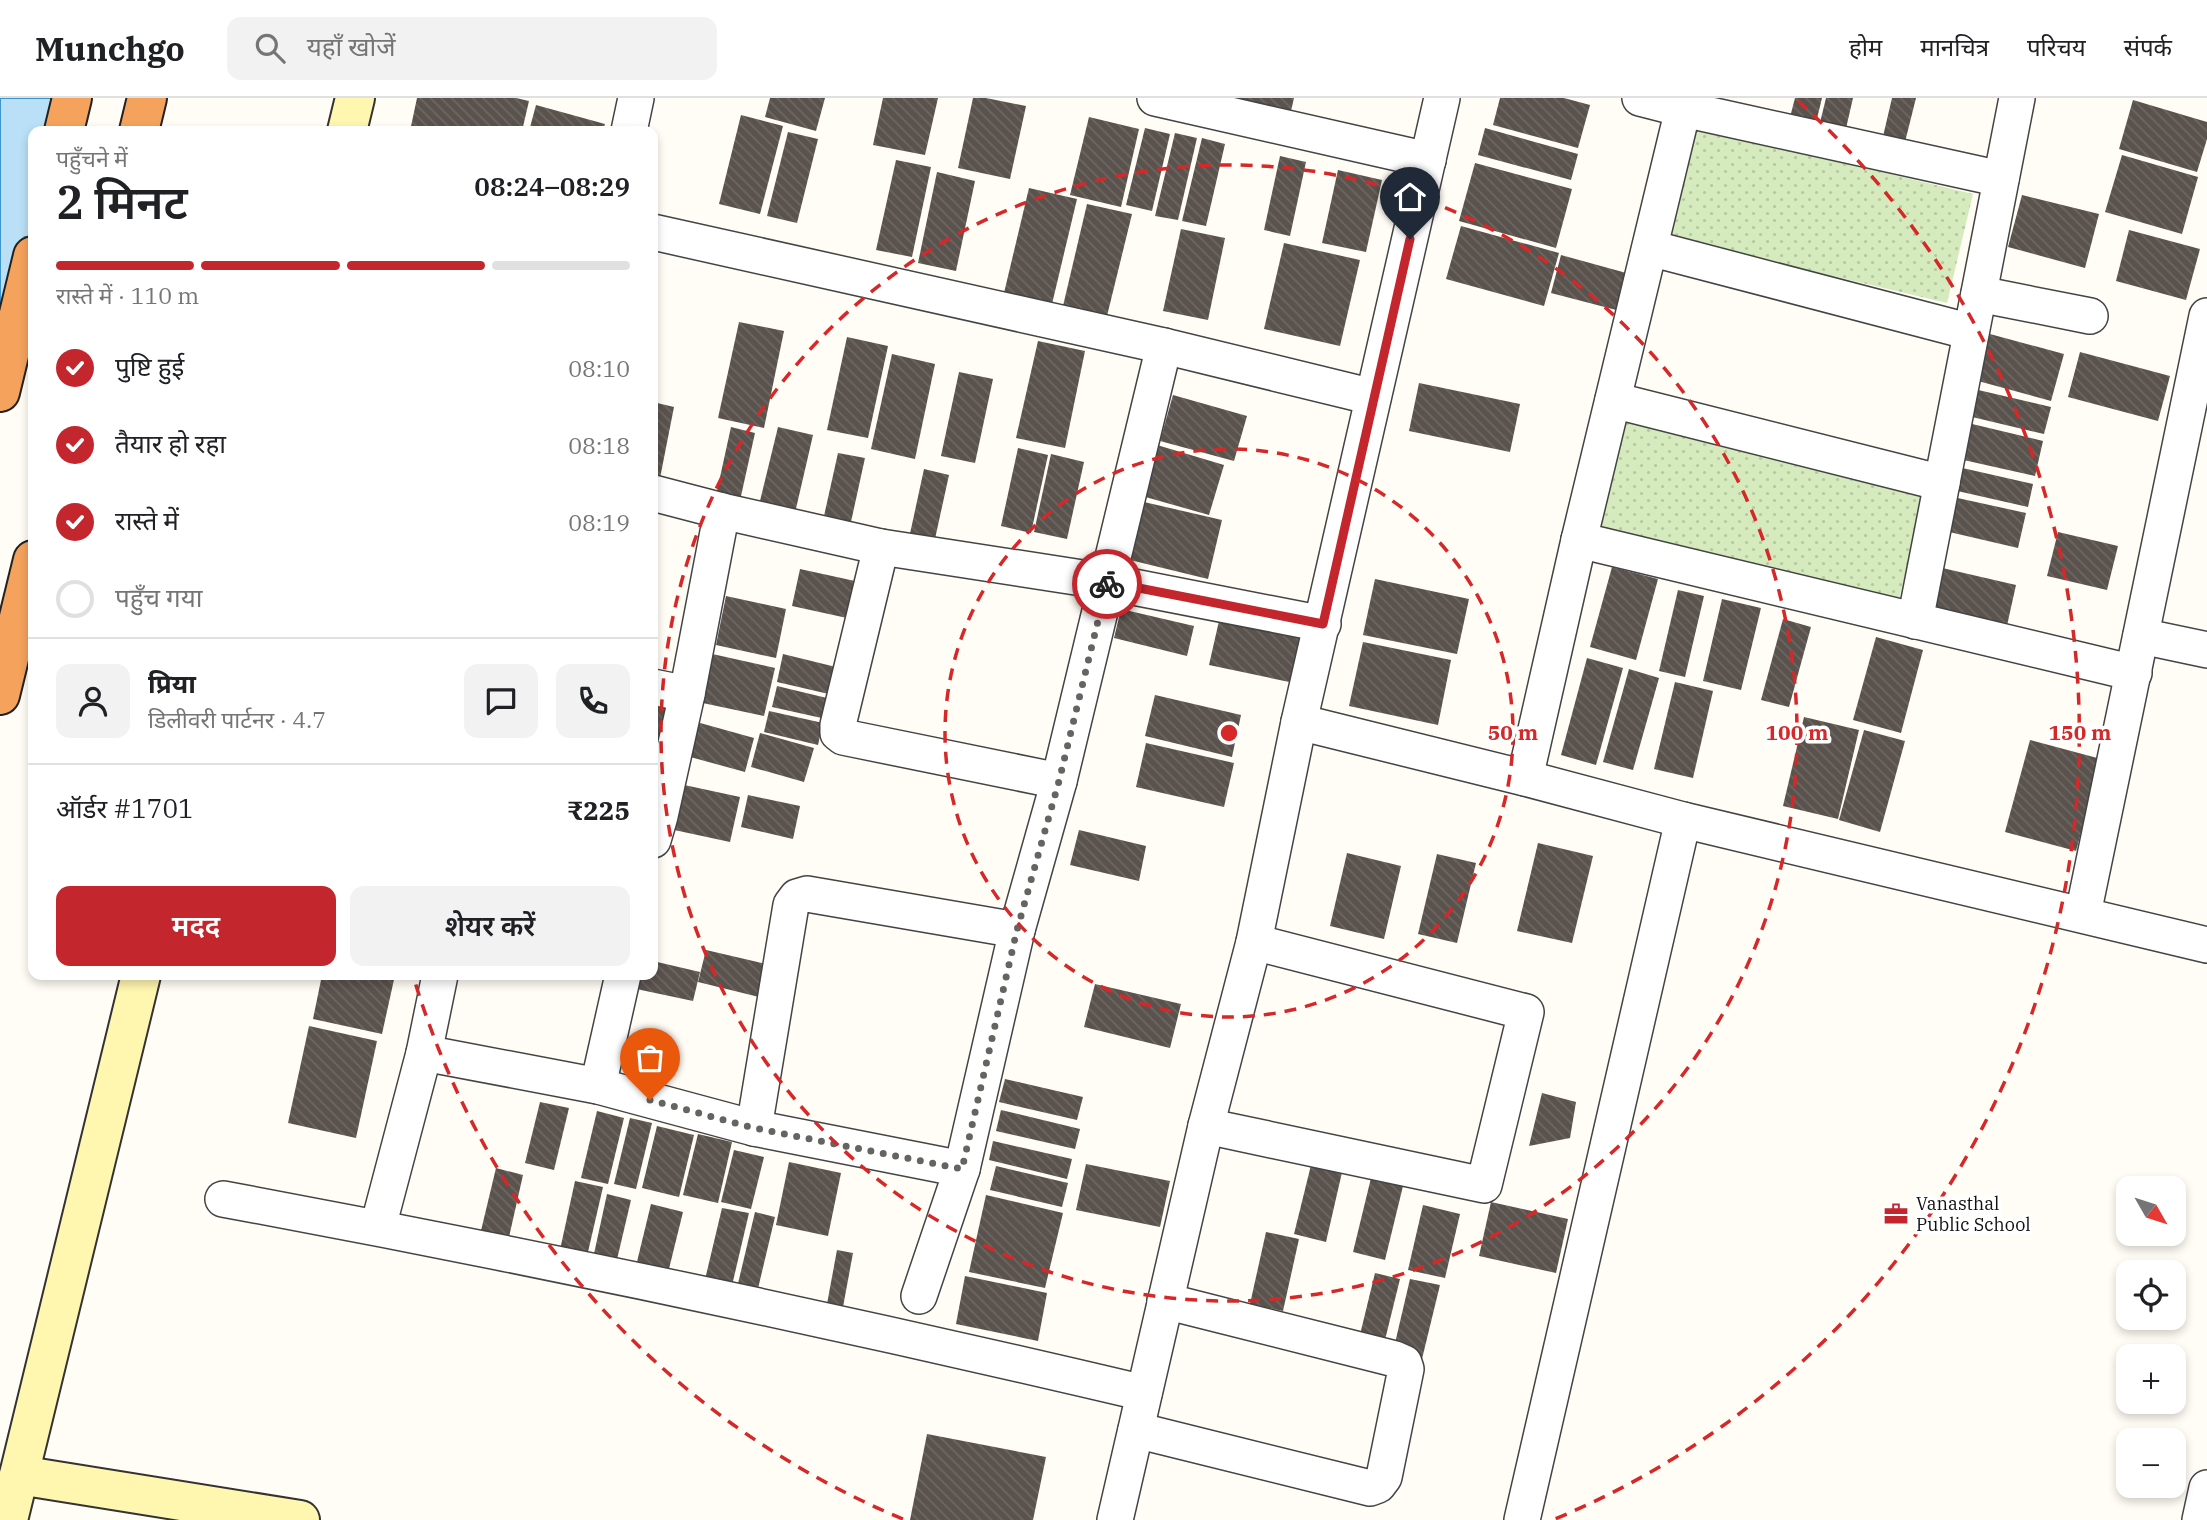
<!DOCTYPE html>
<html lang="hi">
<head>
<meta charset="utf-8">
<style>
	body { margin:0; font-family:"IBM Plex Serif","Noto Sans Devanagari",serif; background:#f2f2f2; color:#202124; height:100vh; display:flex; flex-direction:column; font-size:26px; white-space:nowrap }
	* { box-sizing:border-box; margin:0 }
	p { font-size:23px; color:#757577 }
	.icon { flex:none; width:38px; height:38px; fill:none; stroke:currentColor; stroke-width:2; stroke-linecap:round; stroke-linejoin:round }
	.map { position:relative; flex:1; overflow:hidden }
	.sheet { position:absolute; left:28px; top:28px; width:630px; height:854px; display:flex; flex-direction:column; background:#fff; border-radius:14px; box-shadow:0 4px 10px #0003 }
	.sheet>* { flex:none }
	.needle { width:46px; rotate:129deg }
	.controls { position:absolute; left:2116px; top:1078px; display:grid; gap:14px }
	.controls a { display:grid; place-items:center; width:70px; height:70px; border-radius:14px; background:#fff; box-shadow:0 4px 10px #0003; font-size:35px }
	.pin { position:absolute; display:grid; place-items:center; width:60px; height:60px; color:#fff; margin:-72px -30px; border-radius:50% 50% 50% 0; rotate:-45deg; box-shadow:0 0 7px #0007 }
	.pin .icon { rotate:45deg }
	.courier { position:absolute; display:grid; place-items:center; width:70px; height:70px; margin:-35px; border:5px solid #c4262e; border-radius:50%; background:#fff; color:#222; box-shadow:0 2px 9px #0007 }
	.headline em { font-style:normal; font-weight:600 }
	.headline div { display:flex; flex-direction:column-reverse }
	.headline { display:flex; align-items:center; justify-content:space-between; height:119px; padding:0 28px }
	h1 { font-size:46px; font-weight:600; line-height:52px }
	.bar { display:grid; grid-template-columns:repeat(4,1fr); gap:10px 7px; align-content:center; height:84px; padding:0 28px }
	.bar i { height:9px; border-radius:5px; background:#e0e0e0 }
	.bar .on { background:#c4262e }
	.bar p { grid-column:span 4 }
	.line { display:flex; align-items:center; gap:18px; padding:0 28px; border-top:2px solid #e0e0e0 }
	.line div { flex:1 }
	.round { display:grid; place-items:center; flex:none; width:74px; height:74px; border-radius:14px; background:#f2f2f2 }
	ol { padding:0 28px; list-style:none }
	li { display:flex; align-items:center; gap:21px; height:77px }
	li p { margin-inline-start:auto }
	li .icon { padding:7px; border-radius:50%; background:#c4262e; color:#fff; stroke-width:4 }
	li:last-child { color:#757577 }
	li i { width:38px; height:38px; border:4px solid #e0e0e0; border-radius:50% }
	.button { display:flex; gap:14px; margin-top:auto; padding:14px 28px }
	.button a { flex:1; height:80px; border-radius:14px; background:#c4262e; color:#fff; font-size:28px; font-weight:600; line-height:80px; text-align:center }
	.button a+a { background:#f2f2f2; color:#202124 }
	header { display:flex; align-items:center; gap:42px; box-sizing:border-box; height:98px; padding:0 35px; background:#fff; border-bottom:2px solid #e0e0e0 }
	header strong { font-size:33px }
	nav { display:flex; gap:38px; margin-inline-start:auto; font-size:24px }
	.search { width:490px; height:63px; background:#f2f2f2; display:flex; align-items:center; gap:18px; box-sizing:border-box; padding:0 24px; border-radius:14px; color:#757577; font-size:26px }
	.map>svg:first-child { display:block }
	.park { fill:url(#park-dots) }
	.water { fill:#b9e0f7; stroke:#3f96cf; stroke-width:2 }
	.building { fill:url(#building-back-hatch) }
	.lines { fill:none; stroke-linecap:round; stroke-linejoin:round }
	.street-casing { stroke:#444; stroke-width:38 }
	.secondary-casing { stroke:#333; stroke-width:42 }
	.highway-casing { stroke:#222; stroke-width:42 }
	.street { stroke:#fff; stroke-width:35 }
	.secondary { stroke:#fff6b0; stroke-width:38 }
	.highway { stroke:#f5a25d; stroke-width:38 }
	.done { stroke:#646461; stroke-width:7; stroke-dasharray:0 12.6 }
	.route { stroke:#c4262e; stroke-width:9 }
	.ring { fill:none; stroke:#d62828; stroke-width:3.5; stroke-dasharray:12 9 }
	.labels { text-anchor:middle; stroke-width:7; stroke-linejoin:round; paint-order:stroke }
	.poi-label { font-size:18px; fill:#111; stroke:#fff; text-anchor:start }
	.centre { fill:#d62828; stroke:#fff; stroke-width:3.5 }
	.ring-label { font-size:21px; text-anchor:middle; font-weight:bold; fill:#d62828; stroke:#fff; stroke-width:7; stroke-linejoin:round; paint-order:stroke }
</style>
</head>
<body>
<header>
<strong>Munchgo</strong>
<div class="search"><svg class="icon" aria-label="search" viewBox="0 0 24 24"><circle cx="10" cy="10" r="6"/><path d="M15 15l6 6"/></svg>यहाँ खोजें</div>
<nav><a>होम</a><a>मानचित्र</a><a>परिचय</a><a>संपर्क</a></nav>
</header>
<div class="map">
<svg width="2207" height="1422" viewBox="0 0 2207 1422">
	<defs>
		<pattern id="park-dots" width="8" height="8" patternUnits="userSpaceOnUse" patternTransform="scale(1.75)"><rect width="8" height="8" fill="#d5ebbd"/><path d="M2 2h.1M6 6h.1" fill="none" stroke="#b6c8a1" stroke-width="1.8" stroke-linecap="round"/></pattern>
		<pattern id="building-back-hatch" width="6" height="6" patternUnits="userSpaceOnUse" patternTransform="scale(1.75)"><rect width="6" height="6" fill="#5a524d"/><path d="M-1 5l2 2M0 0l6 6M5-1l2 2" fill="none" stroke="#6d6662"/></pattern>
	</defs>
	<rect width="100%" height="100%" fill="#fffdf5"/>
	<g class="park">
		<polygon points="1695,29 1973,96 1947,205 1668,139"/>
		<polygon points="1624,322 1925,395 1898,505 1596,433"/>
	</g>
	<polygon class="water" points="0,0 66,0 59,33 33,33 33,142 0,285"/>
	<g class="building">
		<polygon points="417,0 516,0 529,3 522,33 410,33"/>
		<polygon points="770,0 825,0 816,33 765,19"/>
		<polygon points="883,0 938,0 925,57 873,47"/>
		<polygon points="973,0 986,0 1026,8 1010,81 958,70"/>
		<polygon points="1225,0 1294,0 1288,26"/>
		<polygon points="1500,0 1564,0 1590,7 1578,50 1493,27"/>
		<polygon points="1795,0 1822,0 1813,37 1787,31"/>
		<polygon points="1826,0 1853,0 1844,39 1818,33"/>
		<polygon points="1892,0 1916,0 1903,52 1881,47"/>
		<polygon points="2133,2 2207,24 2207,41 2197,74 2119,51"/>
		<polygon points="536,7 605,26 603,33 529,33"/>
		<polygon points="741,17 783,28 760,116 719,106"/>
		<polygon points="1089,19 1139,31 1121,109 1070,97"/>
		<polygon points="1145,30 1170,36 1152,113 1126,107"/>
		<polygon points="1485,30 1578,56 1571,82 1478,57"/>
		<polygon points="788,34 818,41 797,125 767,118"/>
		<polygon points="1175,35 1197,40 1178,122 1155,118"/>
		<polygon points="1202,40 1225,46 1206,128 1182,123"/>
		<polygon points="2122,57 2198,79 2182,136 2105,114"/>
		<polygon points="1280,58 1306,64 1290,138 1264,132"/>
		<polygon points="896,62 931,69 912,159 876,152"/>
		<polygon points="1475,65 1572,91 1556,150 1459,123"/>
		<polygon points="1338,72 1382,82 1366,154 1322,145"/>
		<polygon points="937,74 975,83 956,173 918,165"/>
		<polygon points="1029,90 1077,101 1052,206 1004,195"/>
		<polygon points="2022,97 2099,116 2085,170 2008,149"/>
		<polygon points="1087,106 1132,116 1107,218 1063,208"/>
		<polygon points="1461,128 1559,155 1544,208 1446,181"/>
		<polygon points="1181,131 1225,140 1208,222 1163,213"/>
		<polygon points="2129,132 2200,151 2186,202 2116,183"/>
		<polygon points="1284,145 1360,162 1340,248 1264,231"/>
		<polygon points="1561,157 1630,176 1620,213 1551,195"/>
		<polygon points="739,224 784,233 764,330 718,320"/>
		<polygon points="1990,236 2064,256 2051,303 1978,283"/>
		<polygon points="847,239 888,248 868,340 827,332"/>
		<polygon points="1038,243 1085,253 1065,350 1016,340"/>
		<polygon points="2080,254 2170,278 2158,323 2068,299"/>
		<polygon points="892,256 935,266 915,361 871,351"/>
		<polygon points="959,274 993,281 975,365 941,358"/>
		<polygon points="1419,285 1520,306 1510,354 1409,333"/>
		<polygon points="1974,291 2051,309 2044,336 1968,318"/>
		<polygon points="1173,297 1247,318 1234,363 1160,343"/>
		<polygon points="653,304 674,309 660,380 653,379"/>
		<polygon points="1968,325 2043,343 2035,378 1959,361"/>
		<polygon points="731,329 755,335 739,407 715,402"/>
		<polygon points="778,329 813,337 795,415 759,407"/>
		<polygon points="1157,347 1224,367 1209,417 1142,398"/>
		<polygon points="1018,350 1048,357 1031,435 1001,428"/>
		<polygon points="838,355 865,360 849,433 822,427"/>
		<polygon points="1051,356 1084,364 1067,441 1034,434"/>
		<polygon points="1958,369 2033,386 2028,409 1953,392"/>
		<polygon points="924,371 949,377 933,450 908,445"/>
		<polygon points="1953,399 2026,415 2018,450 1945,433"/>
		<polygon points="1144,404 1222,422 1208,481 1130,462"/>
		<polygon points="2058,434 2118,448 2107,492 2047,478"/>
		<polygon points="1612,469 1658,481 1636,562 1590,549"/>
		<polygon points="1938,469 2016,487 2006,532 1927,514"/>
		<polygon points="800,471 855,483 847,520 792,508"/>
		<polygon points="1375,481 1469,501 1457,556 1363,537"/>
		<polygon points="1678,492 1704,498 1685,579 1659,573"/>
		<polygon points="726,498 786,511 776,560 716,547"/>
		<polygon points="1722,501 1761,510 1741,592 1703,583"/>
		<polygon points="1121,511 1194,528 1187,558 1114,540"/>
		<polygon points="1221,514 1311,533 1299,586 1209,567"/>
		<polygon points="1783,521 1811,529 1789,609 1761,602"/>
		<polygon points="1876,539 1923,552 1901,635 1853,622"/>
		<polygon points="1363,544 1451,562 1438,627 1349,608"/>
		<polygon points="708,555 775,570 764,618 698,604"/>
		<polygon points="783,556 840,570 833,597 777,584"/>
		<polygon points="1587,560 1623,570 1596,667 1561,657"/>
		<polygon points="1629,571 1659,580 1633,672 1603,664"/>
		<polygon points="1675,584 1713,593 1693,680 1654,671"/>
		<polygon points="777,588 831,601 826,621 772,609"/>
		<polygon points="653,591 678,597 663,662 653,660"/>
		<polygon points="1155,597 1241,617 1232,659 1145,638"/>
		<polygon points="769,613 823,625 818,647 764,634"/>
		<polygon points="1804,619 1859,632 1838,721 1783,708"/>
		<polygon points="693,623 754,640 745,674 683,657"/>
		<polygon points="1864,632 1905,643 1880,734 1839,722"/>
		<polygon points="760,635 814,650 804,684 751,669"/>
		<polygon points="2030,642 2101,661 2076,753 2005,734"/>
		<polygon points="1146,645 1234,665 1224,709 1136,689"/>
		<polygon points="675,685 740,699 730,744 665,730"/>
		<polygon points="748,697 800,708 793,741 741,729"/>
		<polygon points="1079,732 1146,748 1139,783 1070,767"/>
		<polygon points="1538,745 1593,758 1572,845 1517,833"/>
		<polygon points="1347,755 1401,768 1384,841 1330,828"/>
		<polygon points="1437,756 1476,765 1457,845 1418,836"/>
		<polygon points="706,852 766,866 759,899 698,884"/>
		<polygon points="653,863 700,874 693,903 627,889 629,877 653,877"/>
		<polygon points="322,877 395,877 382,936 313,921"/>
		<polygon points="1095,886 1181,906 1170,950 1084,929"/>
		<polygon points="309,928 377,943 356,1040 288,1025"/>
		<polygon points="1005,981 1083,999 1077,1022 999,1004"/>
		<polygon points="1542,995 1576,1004 1570,1040 1529,1048"/>
		<polygon points="540,1004 569,1010 554,1072 525,1065"/>
		<polygon points="1001,1012 1080,1031 1075,1051 996,1033"/>
		<polygon points="597,1013 624,1020 608,1086 581,1080"/>
		<polygon points="630,1020 652,1025 636,1091 614,1086"/>
		<polygon points="657,1028 694,1037 679,1099 642,1090"/>
		<polygon points="698,1036 732,1044 718,1105 683,1097"/>
		<polygon points="993,1043 1072,1061 1067,1081 989,1062"/>
		<polygon points="734,1052 764,1059 751,1111 721,1104"/>
		<polygon points="1312,1063 1343,1070 1326,1144 1294,1136"/>
		<polygon points="789,1064 841,1075 828,1138 776,1127"/>
		<polygon points="1086,1066 1170,1083 1160,1129 1076,1112"/>
		<polygon points="996,1068 1068,1085 1062,1109 990,1092"/>
		<polygon points="496,1070 523,1077 507,1148 479,1141"/>
		<polygon points="1371,1080 1403,1088 1385,1162 1353,1154"/>
		<polygon points="575,1083 603,1089 585,1167 558,1161"/>
		<polygon points="607,1096 631,1102 615,1170 592,1165"/>
		<polygon points="986,1097 1063,1115 1045,1190 969,1174"/>
		<polygon points="1491,1104 1568,1121 1556,1175 1479,1158"/>
		<polygon points="651,1106 683,1114 667,1179 635,1172"/>
		<polygon points="1423,1107 1460,1116 1445,1180 1408,1172"/>
		<polygon points="722,1110 749,1115 730,1196 703,1190"/>
		<polygon points="755,1114 775,1119 756,1199 736,1194"/>
		<polygon points="1266,1134 1299,1141 1283,1213 1250,1206"/>
		<polygon points="837,1152 853,1155 843,1209 827,1206"/>
		<polygon points="1375,1175 1400,1181 1382,1254 1357,1249"/>
		<polygon points="965,1178 1047,1195 1038,1243 956,1226"/>
		<polygon points="1410,1181 1440,1187 1421,1265 1392,1258"/>
		<polygon points="927,1336 1046,1359 1033,1422 910,1422"/>
	</g>
	<g class="lines">
		<g class="street-casing">
			<g id="street">
				<polyline points="1155,0 1428,62"/>
				<polyline points="1640,0 1683,11"/>
				<polyline points="629,33 636,0"/>
				<polyline points="653,134 1164,248 1373,299"/>
				<polyline points="1650,150 1971,234"/>
				<polyline points="1979,196 2090,218"/>
				<polyline points="1613,302 1942,385"/>
				<polyline points="653,395 722,413 881,449 1108,484 1323,526"/>
				<polyline points="1579,442 2134,575"/>
				<polyline points="881,449 838,627 838,635 843,639 1059,683"/>
				<polyline points="1915,523 2017,0"/>
				<polyline points="2141,538 2207,552"/>
				<polyline points="653,589 687,596 722,413"/>
				<polyline points="1299,624 1525,680 1683,722 2207,847"/>
				<polyline points="1525,680 1579,442 1683,11 2001,81"/>
				<polyline points="653,742 660,718 687,596"/>
				<polyline points="2083,816 2207,218"/>
				<polyline points="440,877 424,955 598,988 754,1030 962,1071"/>
				<polyline points="598,988 623,877"/>
				<polyline points="1206,1028 1484,1087 1526,914 1254,844"/>
				<polyline points="754,1030 791,807 797,799 807,796 1017,832"/>
				<path d="M223,1101C531,1158 839,1223 1144,1295"/>
				<polyline points="378,1129 424,955"/>
				<polyline points="919,1198 962,1071 1017,832 1059,683 1164,248"/>
				<polyline points="1136,1332 1370,1390 1378,1387 1384,1379 1406,1271 1404,1265 1395,1261 1165,1203"/>
				<polyline points="1115,1422 1206,1028 1254,844 1299,624 1442,0"/>
				<polyline points="1522,1422 1683,722"/>
				<polyline points="2200,1422 2207,1390"/>
			</g>
		</g>
		<g class="secondary-casing">
			<g id="secondary">
				<polyline points="347,33 355,0"/>
				<polyline points="19,1377 300,1422"/>
				<polyline points="8,1422 141,877"/>
			</g>
		</g>
		<g class="highway-casing">
			<g id="highway">
				<polyline points="64,33 72,0"/>
				<polyline points="139,33 147,0"/>
				<polyline points="0,294 33,158"/>
				<polyline points="0,597 33,462"/>
			</g>
		</g>
		<use href="#street" class="street"/>
		<use href="#secondary" class="secondary"/>
		<use href="#highway" class="highway"/>
	</g>
	<g class="lines">
		<polyline class="done" points="650,1002 754,1030 962,1071 1017,832 1059,683 1107,486"/>
		<polyline class="route" points="1107,486 1108,484 1323,526 1410,141"/>
	</g>
	<g class="ring">
		<circle cx="1229" cy="635" r="284"/>
		<circle cx="1229" cy="635" r="568"/>
		<path d="M903 1421A851 851 0 0 1 415 884M1798 3A851 851 0 0 1 1555 1421"/>
	</g>
	<defs>
		<g id="office-bare" transform="scale(1.89)"><path d="M-6-3h4V-5.5h4V-3h4V5H-6ZM-1-4.5V-3h2v-1.5ZM-6 0V1H6V0Z" fill="#c4262e" stroke="#fff" stroke-width="2.5" paint-order="stroke"/></g>
	</defs>
	<g fill-rule="evenodd">
		<use href="#office-bare" x="1896" y="1116"/>
	</g>
	<g class="labels">
		<g class="poi-label">
			<text x="1916" y="1112">Vanasthal<tspan x="1916" dy="21">Public School</tspan></text>
		</g>
	</g>
	<circle cx="1229" cy="635" r="10" class="centre"/>
	<g class="ring-label">
		<text x="1513" y="642">50 m</text>
		<text x="1797" y="642">100 m</text>
		<text x="2080" y="642">150 m</text>
	</g>
</svg>
<div class="controls">
<a><svg class="needle" viewBox="-14 -14 28 28"><path d="M0-13l5 13h-10z" fill="#e53935"/><path d="M0 13l5-13h-10z" fill="#757577"/></svg></a>
<a><svg class="icon" aria-label="locate" viewBox="0 0 24 24"><circle cx="12" cy="12" r="6"/><path d="M12 2v4M12 18v4M2 12h4M18 12h4"/></svg></a>
<a>+</a>
<a>−</a>
</div>
<div class="pin" style="left:650px;top:1002px;background:#ea580c"><svg class="icon" aria-label="bag" viewBox="0 0 24 24"><path d="M5 8h14l-1 12H6zM9 8a3 3 0 0 1 6 0"/></svg></div>
<div class="pin" style="left:1410px;top:141px;background:#1f2937"><svg class="icon" aria-label="home" viewBox="0 0 24 24"><path d="M3 11l9-7 9 7M6 9v11h12V9"/></svg></div>
<div class="courier" style="left:1107px;top:486px"><svg class="icon" aria-label="bike" viewBox="0 0 24 24"><circle cx="6" cy="16" r="4"/><circle cx="18" cy="16" r="4"/><path d="M6 16l4-8h5l3 8M10 8l3 8H6M13 5h3"/></svg></div>
<section class="sheet">
<div class="headline"><div><h1>2 मिनट</h1><p>पहुँचने में</p></div><em>08:24–08:29</em></div>
<div class="bar"><i class="on"></i><i class="on"></i><i class="on"></i><i></i><p>रास्ते में · 110 m</p></div>
<ol>
<li><svg class="icon" aria-label="check" viewBox="0 0 24 24"><path d="M5 12l5 5 9-10"/></svg>पुष्टि हुई<p>08:10</p></li>
<li><svg class="icon" aria-label="check" viewBox="0 0 24 24"><path d="M5 12l5 5 9-10"/></svg>तैयार हो रहा<p>08:18</p></li>
<li><svg class="icon" aria-label="check" viewBox="0 0 24 24"><path d="M5 12l5 5 9-10"/></svg>रास्ते में<p>08:19</p></li>
<li><i></i>पहुँच गया</li>
</ol>
<div class="line" style="height:126px"><a class="round"><svg class="icon" aria-label="person" viewBox="0 0 24 24"><circle cx="12" cy="8" r="4"/><path d="M4 21q1-7 8-7t8 7"/></svg></a><div><b>प्रिया</b><p>डिलीवरी पार्टनर · 4.7</p></div><a class="round"><svg class="icon" aria-label="chat" viewBox="0 0 24 24"><path d="M4 5h16v11H9l-5 4z"/></svg></a><a class="round"><svg class="icon" aria-label="phone" viewBox="0 0 24 24"><path d="M5 4h4l2 5-3 2q2 4 5 5l2-3 5 2v4C11 20 4 13 5 4z"/></svg></a></div>
<div class="line" style="height:91px"><div>ऑर्डर #1701</div><b>₹225</b></div>
<div class="button"><a>मदद</a><a>शेयर करें</a></div>
</section>
</div>
</body>
</html>
